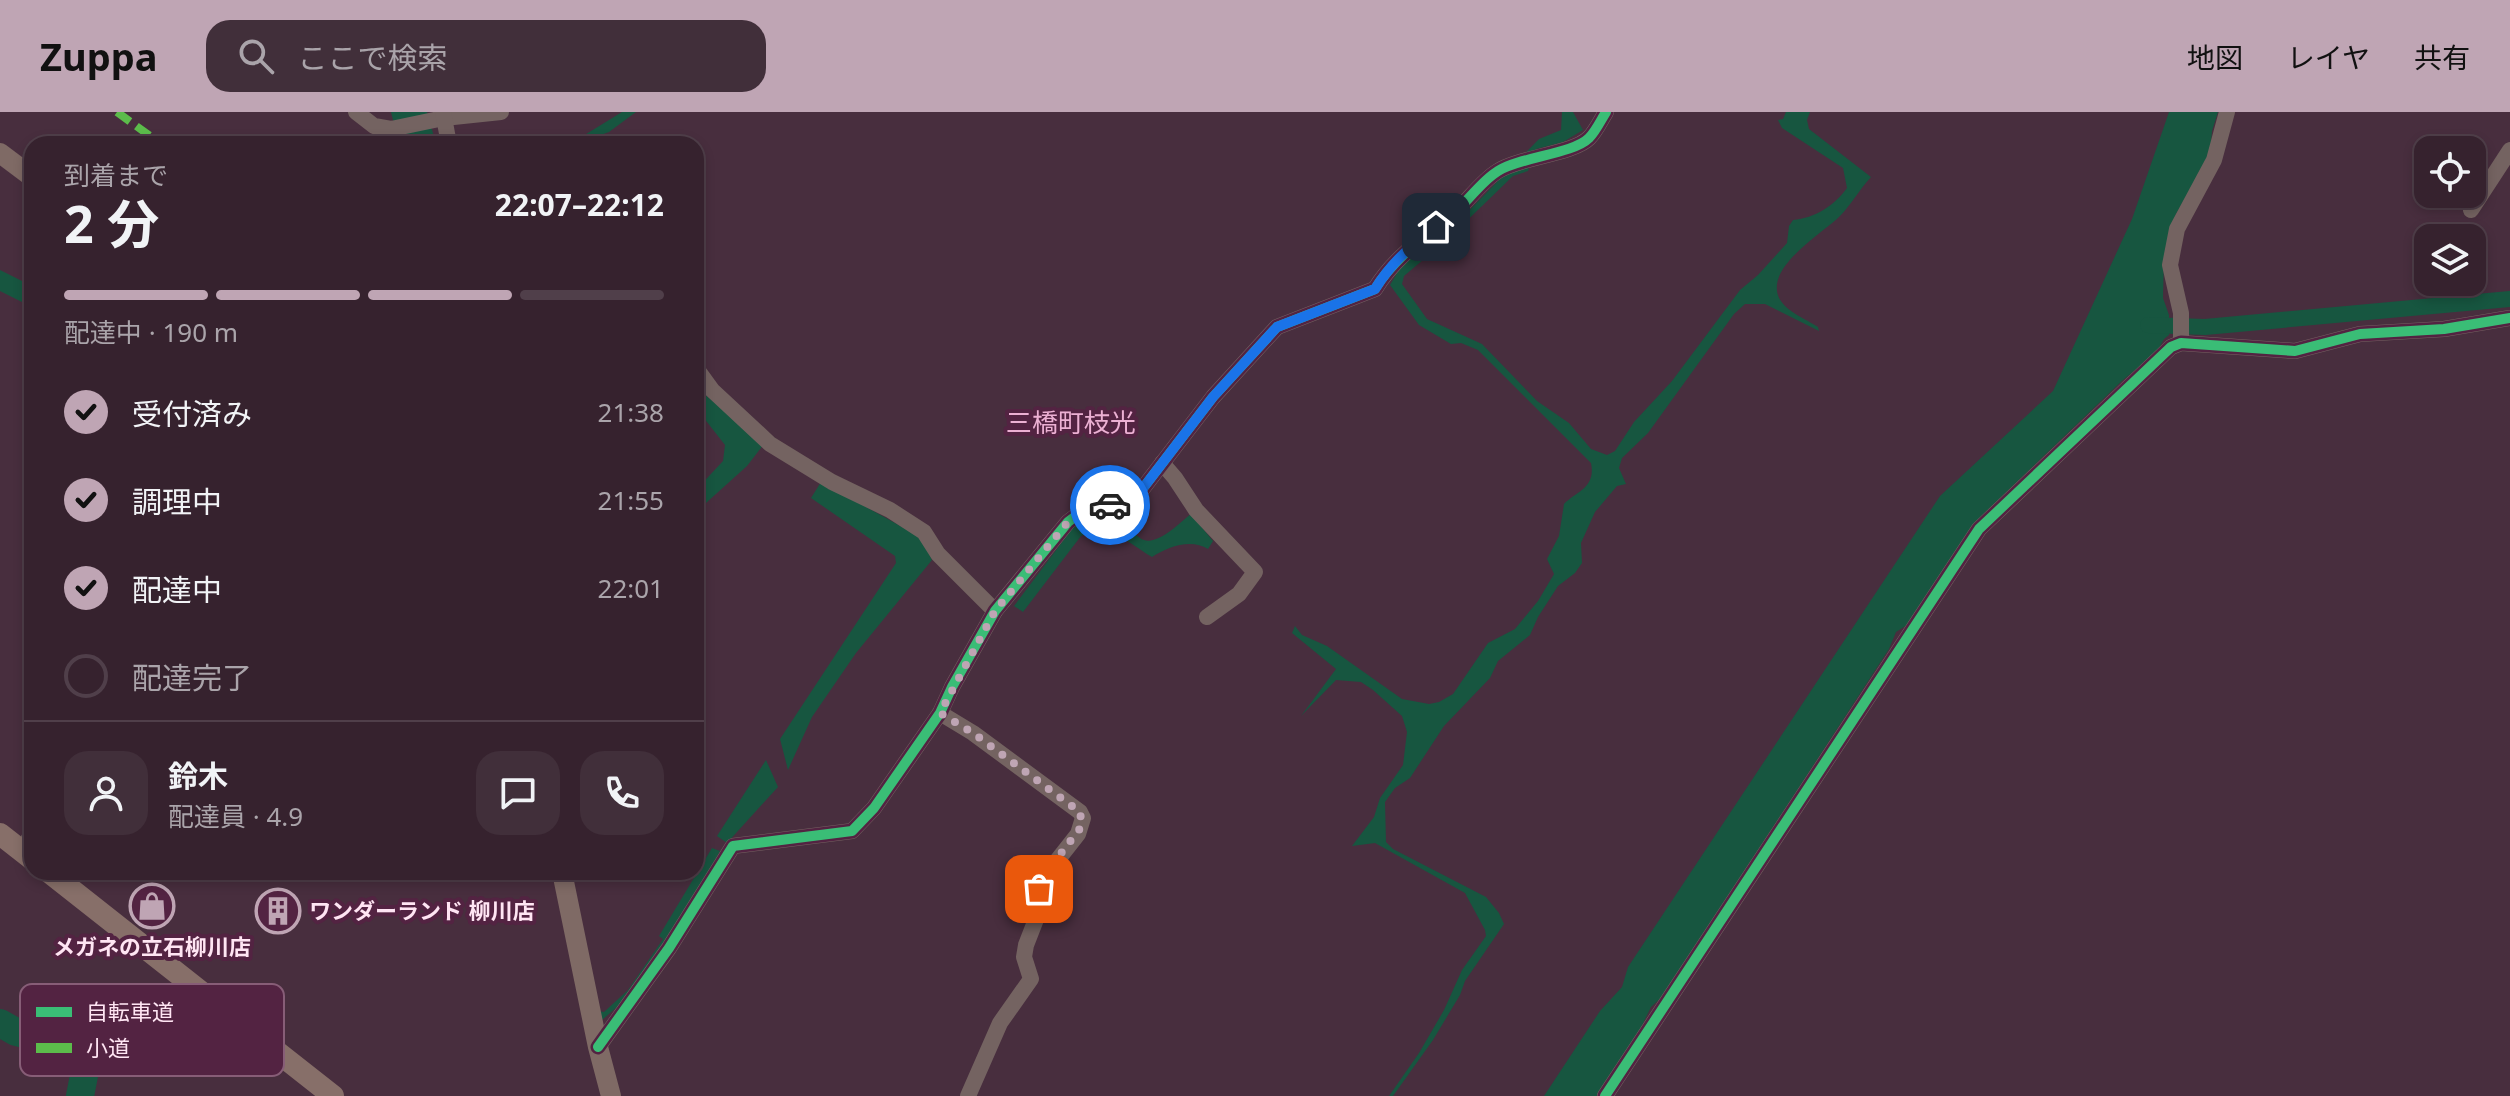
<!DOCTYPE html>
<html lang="ja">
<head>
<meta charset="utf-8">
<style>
	body { margin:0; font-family:"Noto Sans","Noto Sans JP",sans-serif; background:#412f3a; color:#f1f3f6; height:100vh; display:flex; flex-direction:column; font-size:30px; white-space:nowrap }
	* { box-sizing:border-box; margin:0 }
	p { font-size:26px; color:#aaa4aa }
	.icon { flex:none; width:44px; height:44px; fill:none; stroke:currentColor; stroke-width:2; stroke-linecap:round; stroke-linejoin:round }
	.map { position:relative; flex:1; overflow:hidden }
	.details { position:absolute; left:24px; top:24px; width:680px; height:744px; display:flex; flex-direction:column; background:#36222e; border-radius:24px; box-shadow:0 4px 12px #0003,0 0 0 2px #503f4a }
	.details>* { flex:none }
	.controls { position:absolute; left:2414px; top:24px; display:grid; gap:16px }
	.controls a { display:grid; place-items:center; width:72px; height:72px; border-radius:16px; background:#36222e; box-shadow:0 4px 12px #0003,0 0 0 2px #503f4a; font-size:40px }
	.pin { position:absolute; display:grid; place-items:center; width:68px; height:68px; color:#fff; margin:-34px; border-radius:16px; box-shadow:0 4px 12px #0006 }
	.courier { position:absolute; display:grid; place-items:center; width:80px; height:80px; margin:-40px; border:6px solid #1a73e8; border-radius:50%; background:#fff; color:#222; box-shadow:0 2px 10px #0007 }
	.head em { font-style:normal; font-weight:700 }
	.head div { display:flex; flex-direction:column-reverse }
	.head { display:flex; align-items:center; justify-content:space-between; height:136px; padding:0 40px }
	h1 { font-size:52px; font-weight:700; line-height:60px }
	.bar { display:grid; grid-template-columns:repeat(4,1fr); gap:12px 8px; align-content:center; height:96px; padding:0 40px }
	.bar i { height:10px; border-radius:6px; background:#503f4a }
	.bar .current { background:#bfa5b4 }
	.bar p { grid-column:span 4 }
	.line { display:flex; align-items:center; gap:20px; padding:0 40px; border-top:2px solid #503f4a }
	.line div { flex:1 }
	.round { display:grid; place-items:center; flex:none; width:84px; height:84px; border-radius:24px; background:#412f3a }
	ol { padding:0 40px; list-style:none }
	li { display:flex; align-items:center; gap:24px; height:88px }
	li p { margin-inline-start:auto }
	li .icon { padding:8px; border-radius:50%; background:#bfa5b4; color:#111; stroke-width:4 }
	li:last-child { color:#aaa4aa }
	li i { width:44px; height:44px; border:4px solid #503f4a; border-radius:50% }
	header { display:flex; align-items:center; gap:48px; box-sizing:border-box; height:112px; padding:0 40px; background:#bfa5b4; color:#111 }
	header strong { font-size:38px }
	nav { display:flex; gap:44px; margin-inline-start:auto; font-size:28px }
	.search { width:560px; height:72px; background:#412f3a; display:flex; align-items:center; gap:20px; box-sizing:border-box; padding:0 28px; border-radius:24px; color:#aaa4aa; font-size:30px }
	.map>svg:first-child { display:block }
	.water { fill:#175640 }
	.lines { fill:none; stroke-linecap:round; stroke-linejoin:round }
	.canal { stroke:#175640; stroke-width:16 }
	.river { stroke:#175640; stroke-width:28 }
	.minor { stroke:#746361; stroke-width:16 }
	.major { stroke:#7f6a65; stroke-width:20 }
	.highway { stroke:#876f69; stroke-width:22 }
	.quiet { stroke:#5cbc4b; stroke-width:8; stroke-dasharray:16 8; stroke-linecap:butt }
	.cycleway-casing { stroke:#532342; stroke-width:15 }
	.cycleway { stroke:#3abd76; stroke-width:10 }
	.done { stroke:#bfa5b4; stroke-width:8; stroke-dasharray:0 14.4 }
	.route { stroke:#1a73e8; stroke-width:10 }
	.labels { text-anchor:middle; stroke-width:8; stroke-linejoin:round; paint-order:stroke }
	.poi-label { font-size:22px; font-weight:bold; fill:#ffe5f3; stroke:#532342; text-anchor:start }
	.quarter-label { font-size:26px; fill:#ecb0d3; stroke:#532342 }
	.key { fill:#532342; stroke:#875d77; stroke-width:2 }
	.key-label { font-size:22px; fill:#ffe5f3 }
</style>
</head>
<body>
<header>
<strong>Zuppa</strong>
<div class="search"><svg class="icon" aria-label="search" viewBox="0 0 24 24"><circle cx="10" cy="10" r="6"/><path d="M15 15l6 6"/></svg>ここで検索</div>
<nav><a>地図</a><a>レイヤ</a><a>共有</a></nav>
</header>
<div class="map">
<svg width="2510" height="984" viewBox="0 0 2510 984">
	<rect width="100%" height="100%" fill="#482e3e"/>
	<g class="water">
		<polygon points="391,0 427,0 436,32 399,32"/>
		<polygon points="622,0 636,0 609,20 584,29 583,24"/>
		<path d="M1562,0H1573L1583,18L1563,30L1536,37L1528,59L1513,64L1450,125L1404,164L1402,172L1427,207L1482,232L1537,289L1569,311L1591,337L1607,343L1615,339L1634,310L1672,269L1740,178L1758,163L1787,131L1789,114L1793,108C1815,106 1834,94 1847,76L1843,56L1782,16L1778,8L1783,7L1786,0H1810L1807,8L1809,17L1871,65C1859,78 1851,93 1840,104C1823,121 1773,150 1777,179C1779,197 1805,206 1818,215L1819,219L1765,192H1745L1734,202L1648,321L1622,346L1619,356L1626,372L1617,374L1595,400L1581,431L1582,451L1575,461L1558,474L1538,505L1530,523L1498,549L1490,566L1444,614L1410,666L1395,676L1385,690L1386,730L1393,737L1486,785L1499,801L1504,812L1465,869L1460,883L1433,928L1393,984H1389L1419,941L1444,898L1462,858L1486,824L1485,818L1465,781L1375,731L1352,734L1374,705L1380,686L1403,653L1407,620L1402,604L1373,578L1361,570L1336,568L1301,604L1336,557L1292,521L1295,514L1302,523L1327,534L1402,587L1429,592L1439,590L1453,582L1488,531L1515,517L1538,489L1554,462L1547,447L1559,424L1564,392C1577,379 1596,376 1591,351L1478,238L1461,231L1451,232L1419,213L1390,173L1401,154L1451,117L1539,27L1561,18Z"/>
		<polygon points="2169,0 2218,0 2212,19 2210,43 2176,102 2164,145 2163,186 2169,203 2169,223 2164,227 2157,240 2123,268 1975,410 1907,513 1896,520 1889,537 1664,883 1651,895 1636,926 1598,984 1544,984 1600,899 1622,875 1628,855 1940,384 2053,279 2132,107"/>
		<polygon points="0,158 32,174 32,195 0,179"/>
		<polygon points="696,270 703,281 764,332 747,354 696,400 696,378 723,349 725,333 696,296"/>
		<polygon points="821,370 922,426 932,448 856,541 812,605 788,658 780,627 896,451 895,444 811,386"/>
		<path d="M1117,401C1124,409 1131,420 1140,426C1155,437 1179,411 1191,402L1213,429L1208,437C1191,426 1167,435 1152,445C1129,431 1108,410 1081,424L1023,500L1014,494L1072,417L1087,405Z"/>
		<polygon points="766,648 778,675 727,731 717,724"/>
		<polygon points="712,736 720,739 692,792 632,882 602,908 598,899 604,900 628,878 663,827 659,824"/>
	</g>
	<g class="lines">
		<polyline class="canal" points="2148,213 2205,215 2510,187"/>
		<polyline class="river" points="0,911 16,920 85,937 88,943 80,984"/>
		<g class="minor">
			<polyline points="356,0 374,14 391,17 444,6 501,0"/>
			<polyline points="443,0 449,32"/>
			<polyline points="2471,98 2510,38"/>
			<polyline points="2181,231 2181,201 2170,153 2177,117 2214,48 2227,0"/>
			<polyline points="696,256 712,278 770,332 832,370 890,398 924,420 938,442 995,499"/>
			<polyline points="1162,351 1175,366 1196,398 1255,460 1239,482 1207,505"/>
			<polyline points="940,601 973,621 1080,700 1083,706 1078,722 1041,769 1040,797 1026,833 1024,845 1031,867 1000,911 968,984"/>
			<polyline points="22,739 32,721"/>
			<path d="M598,935L669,836L733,734L852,719L874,696L940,601L952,575L995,499L1068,410L1085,397L1123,390L1137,384L1213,285L1277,215L1375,177C1394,146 1422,127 1450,105C1467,91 1480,70 1498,59C1520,45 1573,42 1589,26C1596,19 1601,8 1606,0"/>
			<polyline points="1605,984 1979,417 2171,235 2181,231 2295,239 2360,222 2444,217 2510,206"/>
		</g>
		<g class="major">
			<polyline points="0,41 32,65"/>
			<polyline points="562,760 598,935 611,984"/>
		</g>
		<g class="highway">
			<polyline points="0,722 32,747"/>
			<polyline points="49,760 333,984"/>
		</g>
		<polyline class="quiet" points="117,0 161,32"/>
		<g class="cycleway-casing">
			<g id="cycleway">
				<path d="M598,935L669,836L733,734L852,719L874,696L940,601L952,575L995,499L1068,410L1085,397L1123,390L1137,384L1213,285L1277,215L1375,177C1394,146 1422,127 1450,105C1467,91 1480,70 1498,59C1520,45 1573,42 1589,26C1596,19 1601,8 1606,0"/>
				<polyline points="1605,984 1979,417 2171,235 2181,231 2295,239 2360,222 2444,217 2510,206"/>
			</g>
		</g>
		<use href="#cycleway" class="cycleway"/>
	</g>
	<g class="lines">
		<polyline class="done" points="1039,777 1049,757 1082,714 1080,700 973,621 940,601 995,499 1068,410 1085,397 1110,393"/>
		<path class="route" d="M1110,393L1123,390L1137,384L1213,285L1277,215L1375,177C1390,153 1413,131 1436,115"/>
	</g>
	<defs>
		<g id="shop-ring" transform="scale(2.3)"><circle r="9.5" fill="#532342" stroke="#bfa5b4" stroke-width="1.5"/><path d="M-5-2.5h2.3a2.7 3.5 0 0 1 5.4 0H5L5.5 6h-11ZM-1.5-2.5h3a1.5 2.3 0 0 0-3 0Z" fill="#bfa5b4"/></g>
		<g id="building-ring" transform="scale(2.3)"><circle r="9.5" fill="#532342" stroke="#bfa5b4" stroke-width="1.5"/><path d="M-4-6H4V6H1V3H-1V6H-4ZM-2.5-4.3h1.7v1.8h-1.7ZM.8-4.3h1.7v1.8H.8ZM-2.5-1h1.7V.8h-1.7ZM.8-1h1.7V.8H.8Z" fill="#bfa5b4"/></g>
	</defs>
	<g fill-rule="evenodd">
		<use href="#shop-ring" x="152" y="794"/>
		<use href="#building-ring" x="278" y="799"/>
	</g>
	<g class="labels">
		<g class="poi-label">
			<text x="309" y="807">ワンダーランド 柳川店</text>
			<text x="152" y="843" text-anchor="middle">メガネの立石柳川店</text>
		</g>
		<g class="quarter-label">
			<text x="1071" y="320">三橋町枝光</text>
		</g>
	</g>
	<rect x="20" y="872" width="264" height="92" rx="12" class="key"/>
	<rect x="36" y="895" width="36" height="10" fill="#3abd76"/>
	<rect x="36" y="931" width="36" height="10" fill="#5cbc4b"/>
	<g class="key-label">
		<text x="86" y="908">自転車道</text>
		<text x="86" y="944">小道</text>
	</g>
</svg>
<div class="controls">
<a><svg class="icon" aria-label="locate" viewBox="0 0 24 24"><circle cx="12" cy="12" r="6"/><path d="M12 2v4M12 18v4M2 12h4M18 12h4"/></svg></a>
<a><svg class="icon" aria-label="layers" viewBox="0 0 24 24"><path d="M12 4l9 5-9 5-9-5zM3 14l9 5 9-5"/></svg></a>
</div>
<div class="pin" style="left:1039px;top:777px;background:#ea580c"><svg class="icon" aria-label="bag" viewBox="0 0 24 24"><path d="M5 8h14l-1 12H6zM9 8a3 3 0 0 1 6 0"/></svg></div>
<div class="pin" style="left:1436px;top:115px;background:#1f2937"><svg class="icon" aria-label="home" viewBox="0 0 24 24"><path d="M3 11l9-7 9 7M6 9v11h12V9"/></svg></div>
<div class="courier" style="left:1110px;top:393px"><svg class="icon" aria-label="car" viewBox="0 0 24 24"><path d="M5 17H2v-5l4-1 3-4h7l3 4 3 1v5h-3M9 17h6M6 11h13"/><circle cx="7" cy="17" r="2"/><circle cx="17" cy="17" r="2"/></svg></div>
<section class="details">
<div class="head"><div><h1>2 分</h1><p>到着まで</p></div><em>22:07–22:12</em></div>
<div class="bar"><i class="current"></i><i class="current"></i><i class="current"></i><i></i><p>配達中 · 190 m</p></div>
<ol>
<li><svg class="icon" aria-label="check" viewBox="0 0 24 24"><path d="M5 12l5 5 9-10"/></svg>受付済み<p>21:38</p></li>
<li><svg class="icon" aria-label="check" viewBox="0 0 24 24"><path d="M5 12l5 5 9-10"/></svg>調理中<p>21:55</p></li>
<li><svg class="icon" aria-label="check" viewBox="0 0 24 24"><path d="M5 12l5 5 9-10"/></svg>配達中<p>22:01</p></li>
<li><i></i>配達完了</li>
</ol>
<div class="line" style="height:144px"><a class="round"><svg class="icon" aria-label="person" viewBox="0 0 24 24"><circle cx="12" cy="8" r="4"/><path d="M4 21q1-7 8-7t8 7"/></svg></a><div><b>鈴木</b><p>配達員 · 4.9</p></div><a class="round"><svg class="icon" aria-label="chat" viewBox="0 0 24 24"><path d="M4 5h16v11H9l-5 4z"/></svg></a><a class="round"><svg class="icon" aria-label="phone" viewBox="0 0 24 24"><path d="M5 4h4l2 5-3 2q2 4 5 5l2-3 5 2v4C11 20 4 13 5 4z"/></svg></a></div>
</section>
</div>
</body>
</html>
